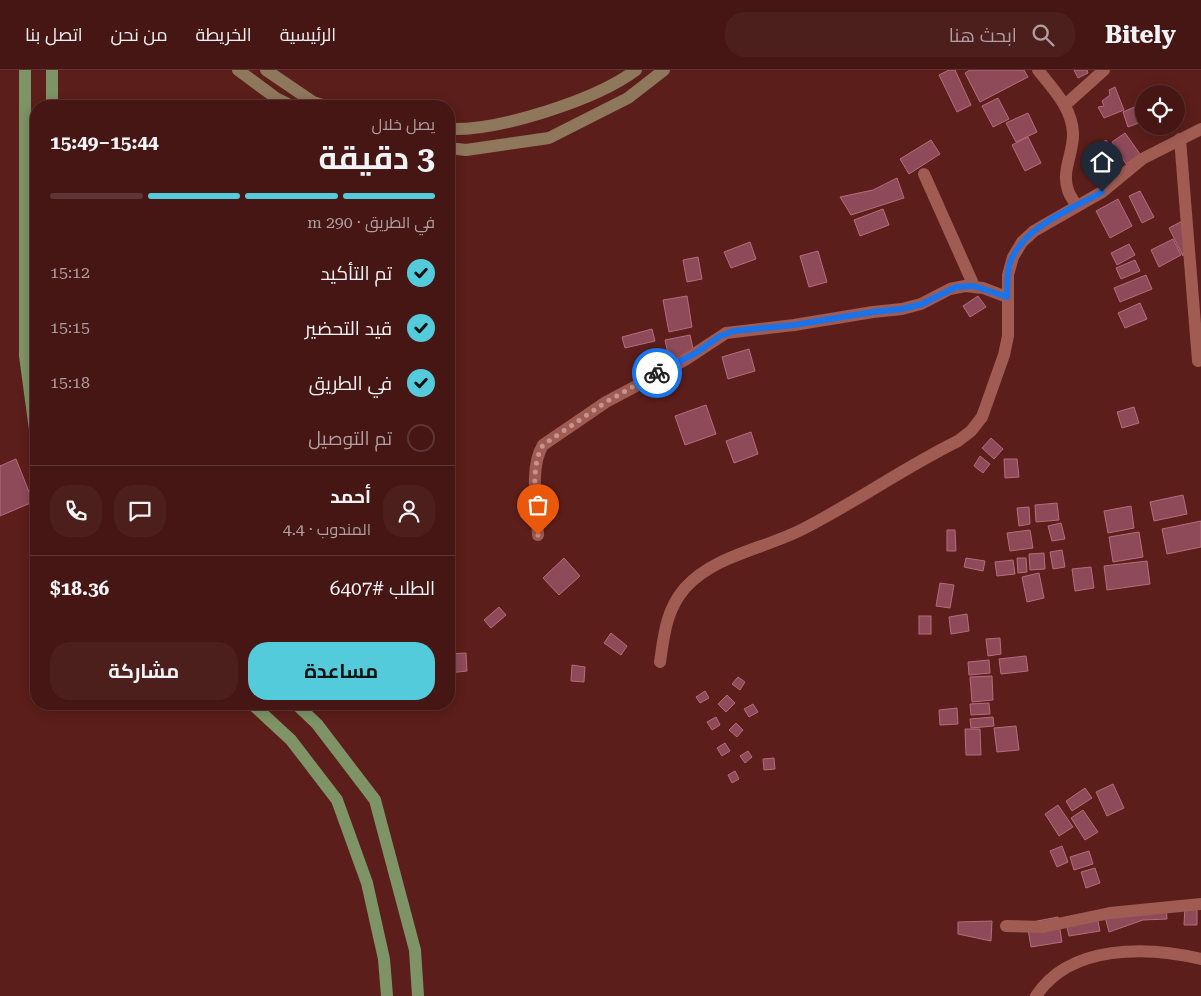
<!DOCTYPE html>
<html lang="ar">
<head>
<meta charset="utf-8">
<style>
	body { margin:0; font-family:"Roboto Serif",Cairo,serif; background:#4c1f1d; color:#f1f3f6; direction:rtl; height:100vh; display:flex; flex-direction:column; font-size:19px; white-space:nowrap }
	* { box-sizing:border-box; margin:0 }
	p { font-size:16px; color:#b09fa0 }
	.icon { flex:none; width:28px; height:28px; fill:none; stroke:currentColor; stroke-width:2; stroke-linecap:round; stroke-linejoin:round }
	.map { position:relative; flex:1; overflow:hidden; direction:ltr }
	.drawer { position:absolute; left:30px; top:30px; width:425px; height:610px; display:flex; flex-direction:column; background:#451614; border-radius:20px; box-shadow:0 2px 12px #0003,0 0 0 1px #5d3534; direction:rtl }
	.drawer>* { flex:none }
	.buttons { position:absolute; left:1135px; top:15px; display:grid; gap:10px }
	.buttons a { display:grid; place-items:center; width:50px; height:50px; border-radius:50%; background:#451614; box-shadow:0 2px 12px #0003,0 0 0 1px #5d3534; font-size:25px }
	.pin { position:absolute; display:grid; place-items:center; width:42px; height:42px; color:#fff; margin:-51px -21px; border-radius:50% 50% 50% 0; rotate:-45deg; box-shadow:0 0 5px #0007 }
	.pin .icon { rotate:45deg }
	.courier { position:absolute; display:grid; place-items:center; width:50px; height:50px; margin:-25px; border:4px solid #1a73e8; border-radius:50%; background:#fff; color:#222; box-shadow:0 1px 6px #0007 }
	.headline em { font-style:normal; font-weight:700 }
	.headline div { display:flex; flex-direction:column-reverse }
	.headline { display:flex; align-items:center; justify-content:space-between; height:85px; padding:0 20px }
	h1 { font-size:32px; font-weight:700; line-height:38px }
	.bar { display:grid; grid-template-columns:repeat(4,1fr); gap:8px 5px; align-content:center; height:60px; padding:0 20px }
	.bar i { height:6px; border-radius:4px; background:#5d3534 }
	.bar .active { background:#53cbda }
	.bar p { grid-column:span 4 }
	.line { display:flex; align-items:center; gap:12px; padding:0 20px; border-top:1px solid #5d3534 }
	.line div { flex:1 }
	.round { display:grid; place-items:center; flex:none; width:52px; height:52px; border-radius:20px; background:#4c1f1d }
	ol { padding:0 20px; list-style:none }
	li { display:flex; align-items:center; gap:15px; height:55px }
	li p { margin-inline-start:auto }
	li .icon { padding:5px; border-radius:50%; background:#53cbda; color:#111; stroke-width:4 }
	li:last-child { color:#b09fa0 }
	li i { width:28px; height:28px; border:2px solid #5d3534; border-radius:50% }
	.primary-button { display:flex; gap:10px; margin-top:auto; padding:10px 20px }
	.primary-button a { flex:1; height:58px; border-radius:20px; background:#53cbda; color:#111; font-size:20px; font-weight:700; line-height:58px; text-align:center }
	.primary-button a+a { background:#4c1f1d; color:#f1f3f6 }
	header { display:flex; align-items:center; gap:30px; box-sizing:border-box; height:70px; padding:0 25px; background:#451614; border-bottom:1px solid #5d3534 }
	header strong { font-size:24px }
	nav { display:flex; gap:28px; margin-inline-start:auto; font-size:18px }
	.search { width:350px; height:45px; background:#4c1f1d; display:flex; align-items:center; gap:12px; box-sizing:border-box; padding:0 18px; border-radius:20px; color:#b09fa0; font-size:19px }
	.map>svg:first-child { display:block }
	.building { fill:#8e4a59; stroke:#b46d7c }
	.lines { fill:none; stroke-linecap:round; stroke-linejoin:round }
	.minor { stroke:#a05b53; stroke-width:12 }
	.secondary { stroke:#8f775c; stroke-width:12 }
	.primary { stroke:#7e9366; stroke-width:12 }
	.done { stroke:#c59490; stroke-width:5; stroke-dasharray:0 9 }
	.route { stroke:#1a73e8; stroke-width:6 }
</style>
</head>
<body>
<header>
<strong>Bitely</strong>
<div class="search"><svg class="icon" aria-label="search" viewBox="0 0 24 24"><circle cx="10" cy="10" r="6"/><path d="M15 15l6 6"/></svg>ابحث هنا</div>
<nav><a>الرئيسية</a><a>الخريطة</a><a>من نحن</a><a>اتصل بنا</a></nav>
</header>
<div class="map">
<svg width="1201" height="926" viewBox="0 0 1201 926">
	<rect width="100%" height="100%" fill="#5c1e1a"/>
	<g class="building">
		<polygon points="949,0 955,0 971,35 957,42 939,5"/>
		<polygon points="970,0 1024,0 1028,7 980,32 965,3"/>
		<polygon points="1074,0 1087,0 1088,3 1078,8"/>
		<polygon points="1115,17 1124,40 1104,48 1098,37 1104,36 1102,31 1110,25 1109,20"/>
		<polygon points="998,28 1009,49 993,57 982,36"/>
		<polygon points="1139,35 1144,51 1128,57 1123,42"/>
		<polygon points="1028,43 1037,62 1016,72 1006,53"/>
		<polygon points="1125,63 1140,84 1126,94 1112,72"/>
		<polygon points="1028,67 1041,93 1025,101 1012,75"/>
		<polygon points="931,70 940,84 909,104 900,89"/>
		<polygon points="1106,70 1120,90 1101,104 1087,84"/>
		<polygon points="897,108 904,128 851,145 840,127 873,120"/>
		<polygon points="1140,121 1154,147 1142,153 1129,126"/>
		<polygon points="1118,129 1132,156 1110,168 1096,141"/>
		<polygon points="883,139 889,155 860,166 854,150"/>
		<polygon points="1190,147 1183,186 1169,158"/>
		<polygon points="1173,169 1181,185 1159,197 1151,180"/>
		<polygon points="750,172 756,189 731,198 724,182"/>
		<polygon points="1129,174 1135,185 1117,195 1111,183"/>
		<polygon points="818,181 827,212 809,217 800,186"/>
		<polygon points="698,187 702,209 687,212 683,190"/>
		<polygon points="1135,190 1140,201 1121,209 1116,198"/>
		<polygon points="1146,205 1152,219 1120,232 1114,218"/>
		<polygon points="687,226 692,257 669,262 663,230"/>
		<polygon points="978,226 986,237 970,247 963,236"/>
		<polygon points="1140,233 1147,249 1125,258 1118,243"/>
		<polygon points="652,259 655,271 625,278 622,267"/>
		<polygon points="690,265 695,288 670,293 665,270"/>
		<polygon points="749,279 755,301 728,309 722,287"/>
		<polygon points="706,335 716,364 685,375 675,346"/>
		<polygon points="1134,337 1139,353 1122,358 1117,342"/>
		<polygon points="751,362 758,384 734,393 726,371"/>
		<polygon points="991,368 1003,379 994,389 982,378"/>
		<polygon points="980,386 990,394 983,403 974,396"/>
		<polygon points="16,389 33,432 0,446 0,396"/>
		<polygon points="1004,389 1017,389 1019,407 1005,408"/>
		<polygon points="1183,425 1187,444 1154,451 1150,432"/>
		<polygon points="1057,433 1059,450 1036,452 1035,435"/>
		<polygon points="1131,436 1134,458 1108,463 1104,441"/>
		<polygon points="1029,437 1030,454 1019,456 1017,438"/>
		<polygon points="1201,451 1201,477 1167,484 1162,459"/>
		<polygon points="1061,453 1065,469 1052,471 1048,456"/>
		<polygon points="947,460 955,460 956,481 947,481"/>
		<polygon points="1030,460 1033,478 1010,481 1007,463"/>
		<polygon points="1139,462 1143,487 1113,492 1109,467"/>
		<polygon points="1062,480 1065,497 1053,499 1050,482"/>
		<polygon points="1044,483 1045,499 1030,500 1029,484"/>
		<polygon points="564,488 580,506 559,525 543,508"/>
		<polygon points="966,488 985,491 983,501 964,497"/>
		<polygon points="1017,488 1026,488 1027,502 1018,503"/>
		<polygon points="1013,490 1015,504 997,506 995,492"/>
		<polygon points="1147,491 1150,514 1107,520 1104,496"/>
		<polygon points="1091,497 1094,518 1075,521 1072,499"/>
		<polygon points="1039,503 1044,528 1027,532 1022,507"/>
		<polygon points="940,513 954,515 950,538 936,536"/>
		<polygon points="499,537 506,545 491,558 484,550"/>
		<polygon points="967,544 969,561 951,564 949,547"/>
		<rect x="919" y="546" width="12" height="18"/>
		<polygon points="611,563 627,576 621,585 604,573"/>
		<polygon points="1000,568 1001,584 988,586 986,569"/>
		<polygon points="466,583 467,601 449,603 449,584"/>
		<polygon points="1026,586 1028,601 1001,604 999,589"/>
		<polygon points="989,590 990,603 969,605 968,592"/>
		<polygon points="572,595 585,597 584,612 571,611"/>
		<polygon points="992,606 993,630 972,632 970,607"/>
		<polygon points="738,607 745,612 740,620 732,614"/>
		<polygon points="705,621 709,628 700,633 696,627"/>
		<polygon points="727,625 735,633 726,642 718,634"/>
		<polygon points="989,633 990,644 971,645 970,634"/>
		<polygon points="753,634 758,642 749,647 744,639"/>
		<polygon points="957,638 958,654 940,655 939,640"/>
		<polygon points="716,647 720,655 712,660 707,652"/>
		<polygon points="993,647 994,656 971,658 970,649"/>
		<polygon points="736,653 743,660 737,667 729,660"/>
		<polygon points="1016,656 1019,680 997,682 994,658"/>
		<polygon points="965,659 980,659 981,685 966,685"/>
		<polygon points="725,673 730,681 722,686 717,678"/>
		<polygon points="748,681 752,687 745,693 740,686"/>
		<polygon points="774,688 775,699 764,700 763,689"/>
		<polygon points="735,701 739,709 732,713 728,705"/>
		<polygon points="1113,714 1124,738 1107,746 1096,722"/>
		<polygon points="1085,718 1092,728 1072,741 1066,731"/>
		<polygon points="1058,735 1073,757 1059,766 1045,744"/>
		<polygon points="1083,740 1098,762 1085,770 1071,748"/>
		<polygon points="1062,776 1068,792 1057,797 1050,781"/>
		<polygon points="1089,781 1093,794 1074,800 1070,787"/>
		<polygon points="1095,798 1100,813 1086,818 1081,802"/>
		<polygon points="1166,835 1167,849 1143,850 1109,862 1104,843"/>
		<polygon points="1185,836 1197,836 1197,855 1184,855"/>
		<polygon points="1058,847 1062,872 1031,877 1027,853"/>
		<polygon points="1097,847 1100,861 1069,866 1066,853"/>
		<polygon points="992,851 991,871 958,864 958,852"/>
	</g>
	<g class="lines">
		<g class="minor">
			<path d="M1038,0C1053,19 1072,38 1073,63C1074,82 1061,101 1068,120C1069,125 1074,131 1077,136"/>
			<polyline points="1065,35 1104,0"/>
			<polyline points="1180,69 1198,291"/>
			<polyline points="924,104 974,216"/>
			<path d="M538,465C537,439 529,397 543,375L606,332L685,290L726,263L794,255L873,242L902,239L921,234L950,219L965,216L983,218L1007,227"/>
			<path d="M660,592C664,565 666,540 685,518C715,485 764,479 803,459C856,432 905,397 958,371L971,361L982,347L1004,285L1008,266V205L1013,187L1022,172L1034,161L1102,122L1142,89L1201,59"/>
			<polyline points="1006,856 1043,857 1110,843 1201,834"/>
			<path d="M1036,926C1070,874 1148,876 1201,889"/>
		</g>
		<g class="secondary">
			<polyline points="238,0 276,28 292,36"/>
			<polyline points="266,0 313,32 326,36"/>
			<path d="M449,59C499,61 596,30 636,0"/>
			<polyline points="449,78 466,80 549,68 628,28 664,0"/>
		</g>
		<g class="primary">
			<polyline points="25,0 25,286 36,367"/>
			<polyline points="52,36 52,0"/>
			<polyline points="252,634 291,670 337,730 367,813 384,889 387,926"/>
			<polyline points="296,634 317,654 375,730 415,880 418,926"/>
		</g>
	</g>
	<g class="lines">
		<path class="done" d="M538,465C537,440 529,397 543,375L606,332L657,303"/>
		<path class="route" d="M657,303L696,283L720,266L734,261L794,255L873,242L902,239L922,234L956,217L974,216L1007,227C1007,217 1007,206 1009,196C1020,158 1070,140 1102,122"/>
	</g>
</svg>
<div class="buttons">
<a><svg class="icon" aria-label="locate" viewBox="0 0 24 24"><circle cx="12" cy="12" r="6"/><path d="M12 2v4M12 18v4M2 12h4M18 12h4"/></svg></a>
</div>
<div class="pin" style="left:538px;top:465px;background:#ea580c"><svg class="icon" aria-label="bag" viewBox="0 0 24 24"><path d="M5 8h14l-1 12H6zM9 8a3 3 0 0 1 6 0"/></svg></div>
<div class="pin" style="left:1102px;top:122px;background:#1f2937"><svg class="icon" aria-label="home" viewBox="0 0 24 24"><path d="M3 11l9-7 9 7M6 9v11h12V9"/></svg></div>
<div class="courier" style="left:657px;top:303px"><svg class="icon" aria-label="bike" viewBox="0 0 24 24"><circle cx="6" cy="16" r="4"/><circle cx="18" cy="16" r="4"/><path d="M6 16l4-8h5l3 8M10 8l3 8H6M13 5h3"/></svg></div>
<section class="drawer">
<div class="headline"><div><h1>3 دقيقة</h1><p>يصل خلال</p></div><em>15:44–15:49</em></div>
<div class="bar"><i class="active"></i><i class="active"></i><i class="active"></i><i></i><p>في الطريق · 290 m</p></div>
<ol>
<li><svg class="icon" aria-label="check" viewBox="0 0 24 24"><path d="M5 12l5 5 9-10"/></svg>تم التأكيد<p>15:12</p></li>
<li><svg class="icon" aria-label="check" viewBox="0 0 24 24"><path d="M5 12l5 5 9-10"/></svg>قيد التحضير<p>15:15</p></li>
<li><svg class="icon" aria-label="check" viewBox="0 0 24 24"><path d="M5 12l5 5 9-10"/></svg>في الطريق<p>15:18</p></li>
<li><i></i>تم التوصيل</li>
</ol>
<div class="line" style="height:90px"><a class="round"><svg class="icon" aria-label="person" viewBox="0 0 24 24"><circle cx="12" cy="8" r="4"/><path d="M4 21q1-7 8-7t8 7"/></svg></a><div><b>أحمد</b><p>المندوب · 4.4</p></div><a class="round"><svg class="icon" aria-label="chat" viewBox="0 0 24 24"><path d="M4 5h16v11H9l-5 4z"/></svg></a><a class="round"><svg class="icon" aria-label="phone" viewBox="0 0 24 24"><path d="M5 4h4l2 5-3 2q2 4 5 5l2-3 5 2v4C11 20 4 13 5 4z"/></svg></a></div>
<div class="line" style="height:65px"><div>الطلب #6407</div><b>$18.36</b></div>
<div class="primary-button"><a>مساعدة</a><a>مشاركة</a></div>
</section>
</div>
</body>
</html>
